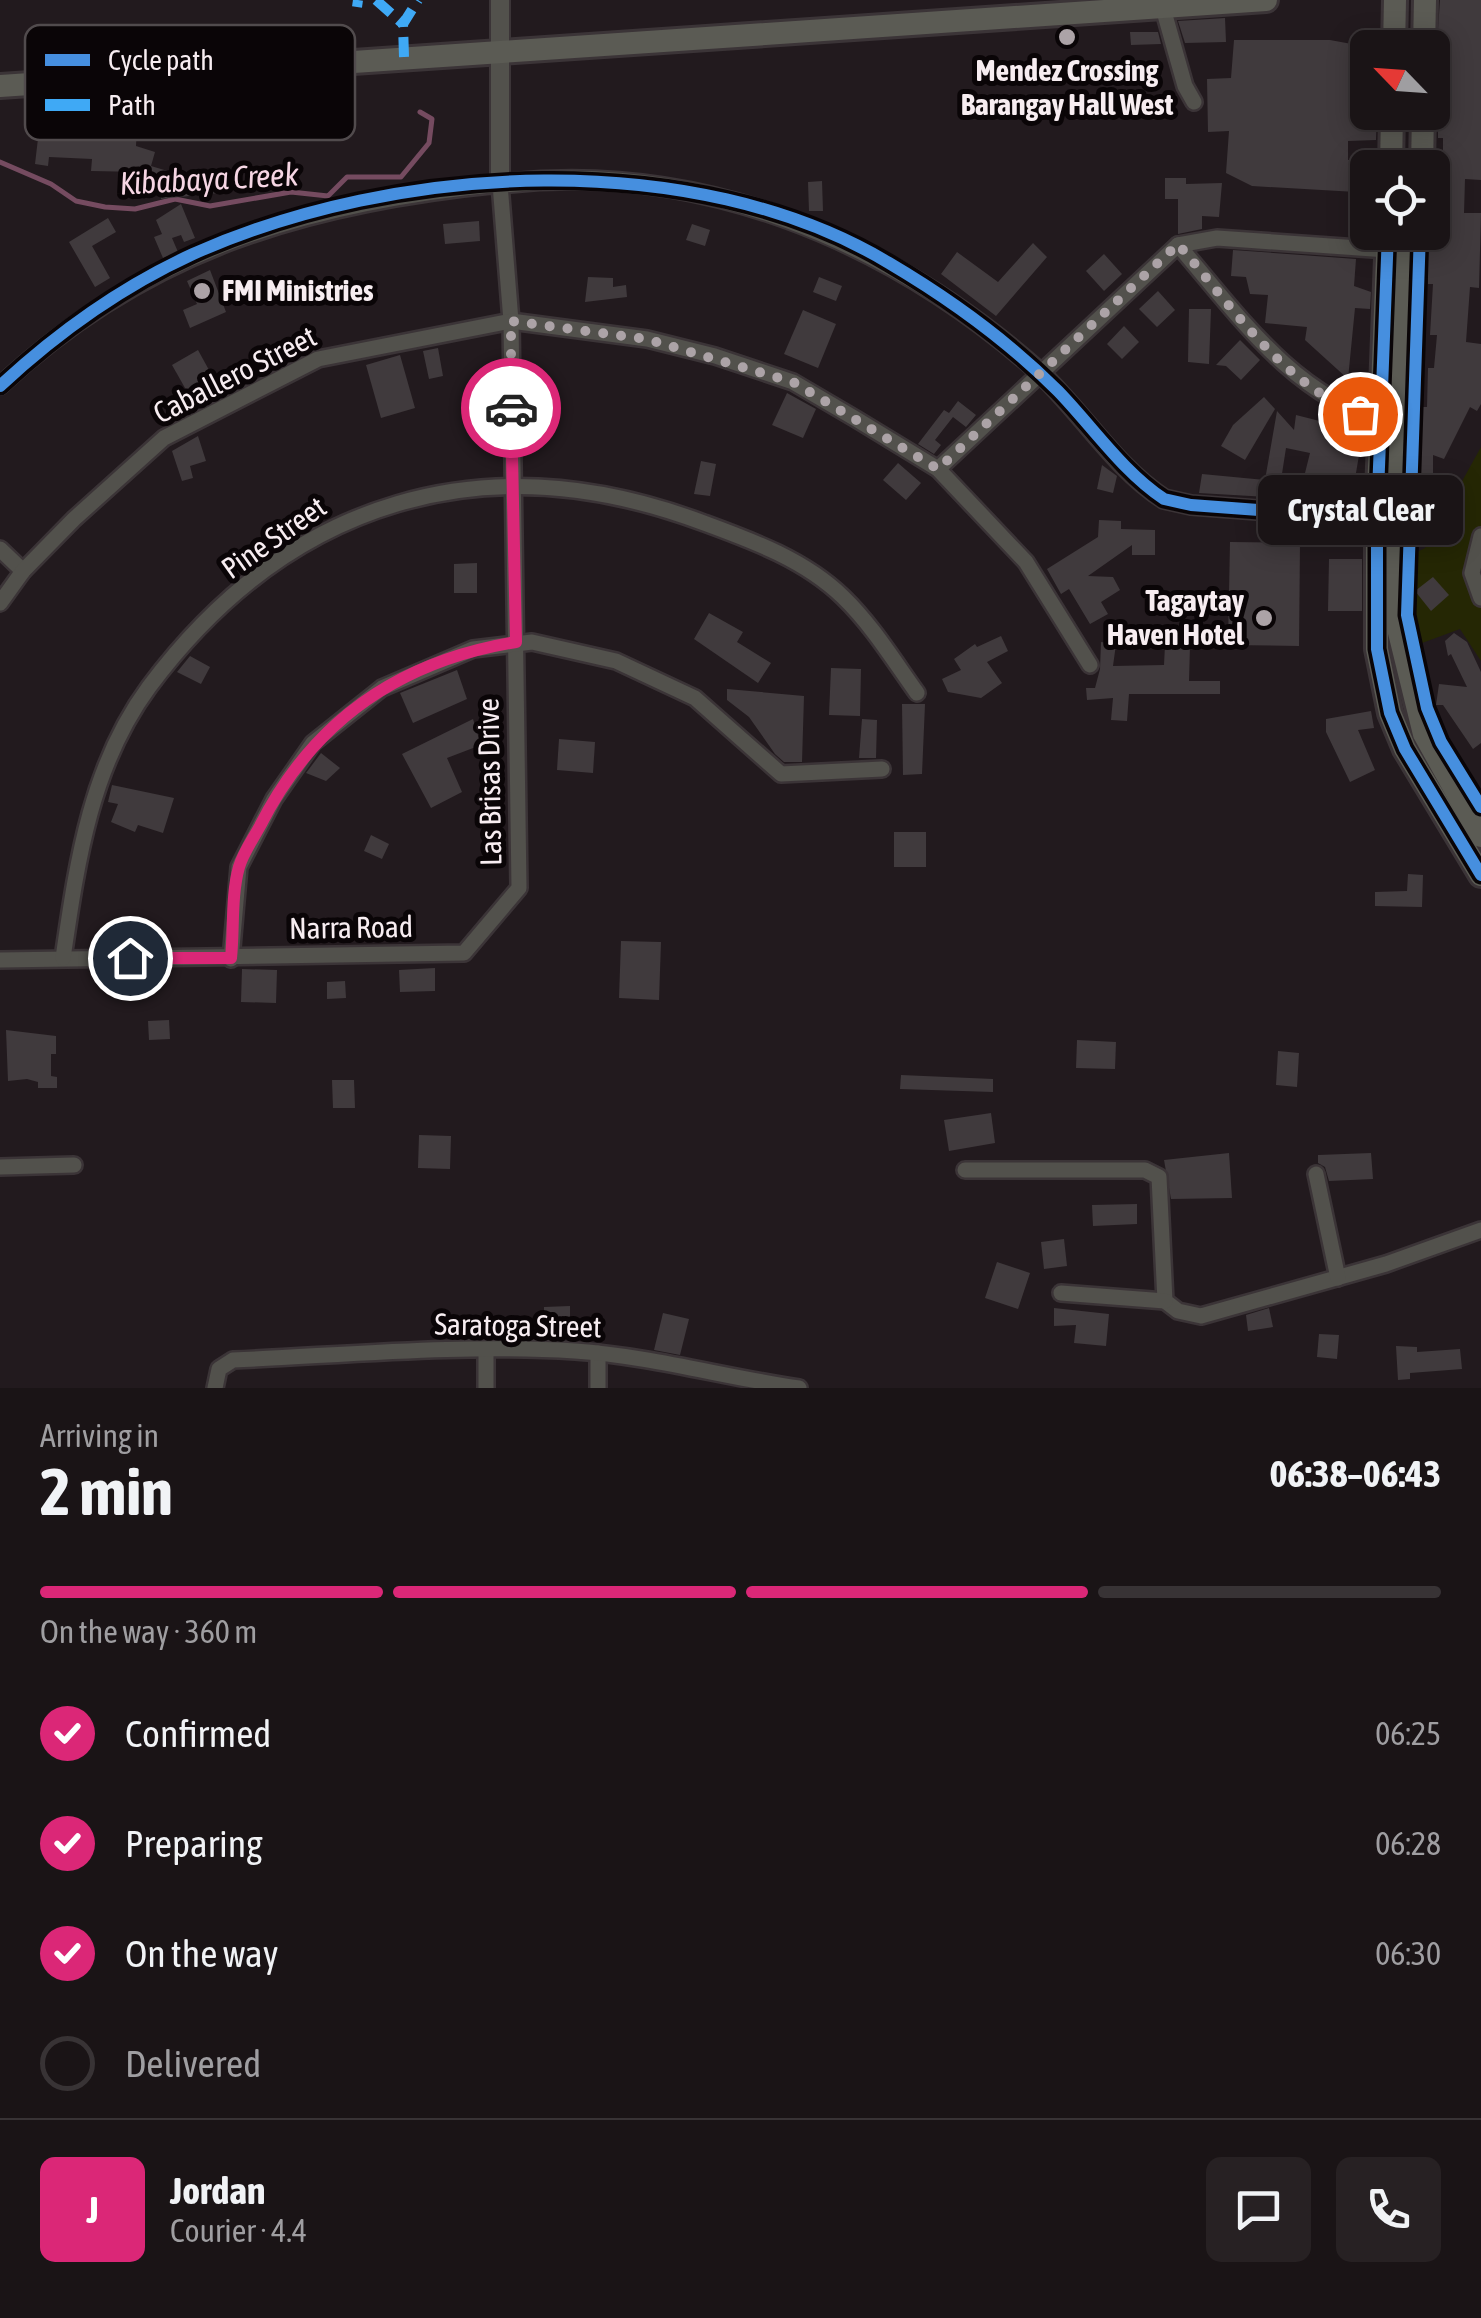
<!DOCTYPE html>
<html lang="en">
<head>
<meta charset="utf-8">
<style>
	body { margin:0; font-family:"Asap Condensed",sans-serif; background:#272123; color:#f1f3f6; height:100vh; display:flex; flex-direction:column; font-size:38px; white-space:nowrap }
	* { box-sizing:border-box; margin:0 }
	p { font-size:32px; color:#9f9ea1 }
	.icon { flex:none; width:55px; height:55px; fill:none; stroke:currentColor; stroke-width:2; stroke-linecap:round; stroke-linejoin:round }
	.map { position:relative; height:1388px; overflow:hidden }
	.side { display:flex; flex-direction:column; background:#1a1416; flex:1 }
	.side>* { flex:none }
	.needle { width:65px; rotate:295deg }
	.buttons { position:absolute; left:1350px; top:30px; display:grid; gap:20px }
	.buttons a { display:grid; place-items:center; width:100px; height:100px; border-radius:15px; background:#1a1416; box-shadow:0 5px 25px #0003,0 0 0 2px #383335; font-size:50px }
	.pin { position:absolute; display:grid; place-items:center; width:85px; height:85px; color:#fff; margin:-42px; border:5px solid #fff; border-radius:50%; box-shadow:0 2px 10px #0007 }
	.courier { position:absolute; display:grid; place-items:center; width:100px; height:100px; margin:-50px; border:8px solid #db2777; border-radius:50%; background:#fff; color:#222; box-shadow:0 2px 12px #0007 }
	.bubble { position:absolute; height:70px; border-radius:15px; background:#1a1416; box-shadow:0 5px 25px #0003,0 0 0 2px #383335; font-size:32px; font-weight:700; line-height:70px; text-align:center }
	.summary em { font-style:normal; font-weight:700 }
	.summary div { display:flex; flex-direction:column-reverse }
	.summary { display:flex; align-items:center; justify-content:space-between; height:170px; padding:0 40px }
	h1 { font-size:65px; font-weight:700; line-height:75px }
	.bar { display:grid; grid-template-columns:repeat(4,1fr); gap:15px 10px; align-content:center; height:120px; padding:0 40px }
	.bar i { height:12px; border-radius:8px; background:#383335 }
	.bar .selected { background:#db2777 }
	.bar p { grid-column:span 4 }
	.line { display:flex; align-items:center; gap:25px; padding:0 40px; border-top:2px solid #383335 }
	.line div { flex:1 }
	.round { display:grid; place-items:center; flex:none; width:105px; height:105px; border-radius:15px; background:#272123 }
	ol { padding:0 40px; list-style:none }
	li { display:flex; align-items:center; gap:30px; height:110px }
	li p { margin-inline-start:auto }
	li .icon { padding:10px; border-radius:50%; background:#db2777; color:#fff; stroke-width:4 }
	li:last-child { color:#9f9ea1 }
	li i { width:55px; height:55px; border:5px solid #383335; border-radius:50% }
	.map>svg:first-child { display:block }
	.green { fill:#252704 }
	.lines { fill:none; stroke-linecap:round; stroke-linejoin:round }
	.stream { stroke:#754b60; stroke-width:5 }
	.building { fill:#403a3d; fill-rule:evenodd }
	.minor-casing { stroke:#3b3437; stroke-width:20 }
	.tertiary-casing { stroke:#3b3437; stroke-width:22 }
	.primary-casing { stroke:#3b3437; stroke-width:28 }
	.minor { stroke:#52514c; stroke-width:15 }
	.tertiary { stroke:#52514c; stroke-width:18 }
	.primary { stroke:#5b5b54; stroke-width:22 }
	.quiet { stroke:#3fa9f5; stroke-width:10; stroke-dasharray:20 10; stroke-linecap:butt }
	.cycleway-casing { stroke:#0a0507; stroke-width:19 }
	.cycleway { stroke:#468fdf; stroke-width:12 }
	.done { stroke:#aca3a7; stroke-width:10; stroke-dasharray:0 18 }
	.route { stroke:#db2777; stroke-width:12 }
	.poi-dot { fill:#aca3a7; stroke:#0a0507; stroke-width:4 }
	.labels { text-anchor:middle; stroke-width:10; stroke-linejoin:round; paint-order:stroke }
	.poi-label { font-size:30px; font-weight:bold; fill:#f7edf1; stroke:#0a0507 }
	.street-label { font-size:30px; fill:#f7edf1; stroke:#0a0507 }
	.water-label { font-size:32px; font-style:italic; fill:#f6d6e4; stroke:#0a0507 }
	.key { fill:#0a0507; stroke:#514b4d; stroke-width:2.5 }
	.key-label { font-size:28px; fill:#f7edf1 }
</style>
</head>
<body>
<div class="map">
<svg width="1481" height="1388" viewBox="0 0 1481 1388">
	<rect width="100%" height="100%" fill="#221a1e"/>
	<polygon class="green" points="1481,447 1481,661 1460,629 1414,646 1411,555 1425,548"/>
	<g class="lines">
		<polyline class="stream" points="0,162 51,184 76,201 105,207 135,209 175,199 210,206 291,192 328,196 347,177 401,177 429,143 432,119 420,112"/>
	</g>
	<g class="building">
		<polygon points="1440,0 1481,0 1481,180 1465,179 1464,213 1481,213 1479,288 1470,287 1466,342 1481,344 1481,404 1477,411 1470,407 1444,459 1433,455 1433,497 1439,497 1439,513 1432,514 1431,533 1417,532 1418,514 1413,513 1421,407 1427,407 1428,368 1434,368 1437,335 1430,335 1433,284 1428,284 1428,232 1432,232 1433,178 1437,161 1443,161 1443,138 1438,138 1438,111 1433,101"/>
		<polygon points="1225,18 1226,42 1185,43 1178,21"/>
		<polygon points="1130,32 1158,32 1161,44 1131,45"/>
		<polygon points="1234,40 1330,40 1368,47 1368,112 1377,112 1376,140 1348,141 1348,160 1368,160 1368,232 1373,232 1373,238 1352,236 1356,192 1252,186 1226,173 1229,131 1208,132 1207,79 1231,78"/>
		<polygon points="95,104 138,105 136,146 155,152 151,166 171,172 169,180 189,178 189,185 217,182 218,193 161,199 160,188 138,182 141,172 91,171 92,159 49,157 48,166 35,164 41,113 57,114 56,124 95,125"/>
		<polygon points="1165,178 1186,178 1186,184 1222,183 1219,217 1202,216 1202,229 1178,234 1178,199 1165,199"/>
		<polygon points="822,181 823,211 809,211 808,182"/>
		<polygon points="181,204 195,238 184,242 181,235 172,238 178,252 163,258 154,237 162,234 156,220"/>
		<polygon points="108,218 116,232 92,246 110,278 95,287 69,242"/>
		<polygon points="479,221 480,241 445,244 443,224"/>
		<polygon points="692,224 710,230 705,246 686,240"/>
		<polygon points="1033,243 1047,257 996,316 941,274 957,252 998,282"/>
		<polygon points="1233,250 1356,259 1354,286 1371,292 1370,309 1355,308 1348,379 1305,340 1307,327 1265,323 1268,295 1250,294 1246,277 1231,276"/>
		<polygon points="1104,254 1122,274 1104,291 1086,271"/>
		<polygon points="210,270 226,312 190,328 183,310 197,304 187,281"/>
		<polygon points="588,277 613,278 613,287 626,285 627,297 585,302"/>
		<polygon points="819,277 842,286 836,301 813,292"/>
		<polygon points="1158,291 1175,310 1157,327 1139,309"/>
		<polygon points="1189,309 1211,309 1209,364 1188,362"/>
		<polygon points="803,310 836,324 818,368 784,354"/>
		<polygon points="1124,326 1139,342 1122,359 1107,344"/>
		<polygon points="1240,340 1260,360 1241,380 1226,366 1216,365"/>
		<polygon points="438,348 443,376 429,379 423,351"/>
		<polygon points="198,350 215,381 189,395 172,365"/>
		<polygon points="400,355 415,408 381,418 366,365"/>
		<polygon points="787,393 816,409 803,438 772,425"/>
		<polygon points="1264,397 1275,409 1245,460 1221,446 1233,425"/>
		<polygon points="958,401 976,415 966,427 953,417 935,440 941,445 934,454 918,444 944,410 949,413"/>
		<path d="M1277,411L1294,430L1296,415L1363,432L1351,502L1199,493L1202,474L1265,480ZM1286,448L1310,453L1303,481L1281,480Z"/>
		<polygon points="198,436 206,461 190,466 193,478 182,481 172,451"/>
		<polygon points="701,461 716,464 710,496 694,494"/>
		<polygon points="898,463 921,483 906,500 883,480"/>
		<polygon points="1102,465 1117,476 1113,493 1097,489"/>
		<polygon points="1099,520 1121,521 1121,529 1155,530 1155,555 1132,555 1132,545 1088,576 1113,577 1120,590 1101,602 1108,614 1090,624 1069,589 1061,594 1047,569 1098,537"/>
		<polygon points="1230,542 1300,543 1299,646 1228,645"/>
		<polygon points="1329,559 1362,559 1362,611 1328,611"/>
		<polygon points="477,563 477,593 454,593 454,564"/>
		<polygon points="1433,577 1449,595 1431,611 1415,591"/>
		<polygon points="709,613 743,632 737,642 771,663 758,683 694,639"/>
		<polygon points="1454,633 1467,642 1481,672 1481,743 1473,749 1443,705 1436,705 1439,684 1467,687 1451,654 1448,656 1445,641"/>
		<polygon points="1001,636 1008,651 987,662 1002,683 981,698 948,692 942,679 961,670 954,659 975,644 977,647"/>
		<polygon points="1101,642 1116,644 1113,666 1164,665 1165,645 1190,646 1189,681 1220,681 1220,694 1129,694 1127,721 1111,720 1113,698 1087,700 1086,688 1095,688 1100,669"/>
		<polygon points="190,656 210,667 201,684 177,672"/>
		<polygon points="831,668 861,669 860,716 829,715"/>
		<polygon points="457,670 467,699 413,723 400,693"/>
		<polygon points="727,689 804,696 802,762 784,762 775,754 749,717 727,700"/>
		<polygon points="902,704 925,704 922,774 903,775"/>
		<polygon points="1371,711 1374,728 1358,730 1375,770 1350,782 1326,732 1326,719"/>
		<polygon points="473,719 481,745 447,758 462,792 431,808 402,754"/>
		<polygon points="862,719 877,720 876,758 859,758"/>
		<polygon points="559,739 595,742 593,773 557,770"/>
		<polygon points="321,753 340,768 326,781 306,773"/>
		<polygon points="112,785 174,798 163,833 138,825 135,832 111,822 118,804 108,802"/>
		<rect x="894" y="832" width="32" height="35"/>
		<polygon points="371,835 389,844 382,859 364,851"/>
		<polygon points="1408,874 1423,875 1422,907 1375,906 1375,892 1407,891"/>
		<polygon points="621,941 661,942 659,1000 619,998"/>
		<polygon points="435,968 435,991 400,992 399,970"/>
		<polygon points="242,969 277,970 276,1003 241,1002"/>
		<polygon points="345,981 346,998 327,999 327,982"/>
		<polygon points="169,1020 170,1039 149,1040 148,1021"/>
		<polygon points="6,1030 56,1036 56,1054 51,1054 51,1076 57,1077 57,1088 38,1088 38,1082 27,1079 8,1081"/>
		<polygon points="1077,1040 1116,1042 1115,1069 1076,1068"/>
		<polygon points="1278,1051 1299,1053 1297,1087 1276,1085"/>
		<polygon points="901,1075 993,1079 993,1092 900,1089"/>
		<polygon points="332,1080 354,1080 355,1108 333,1108"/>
		<polygon points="991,1113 995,1143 949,1151 944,1120"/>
		<polygon points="419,1135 451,1136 450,1169 418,1168"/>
		<polygon points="1229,1153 1232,1198 1171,1199 1164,1160"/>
		<polygon points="1371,1153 1373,1179 1329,1181 1325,1167 1318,1163 1318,1155"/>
		<polygon points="1137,1204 1137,1224 1093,1226 1092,1205"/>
		<polygon points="1064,1239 1067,1266 1044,1269 1041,1242"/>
		<polygon points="997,1262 1030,1273 1018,1309 985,1298"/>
		<polygon points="570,1306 570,1340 544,1338 544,1307"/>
		<polygon points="1054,1308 1109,1314 1106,1346 1074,1343 1076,1325 1054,1326"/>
		<polygon points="1269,1308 1273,1327 1248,1331 1246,1315"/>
		<polygon points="663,1313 689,1319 680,1355 654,1350"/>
		<polygon points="1319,1334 1339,1335 1337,1359 1317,1357"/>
		<polygon points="1396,1346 1417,1347 1417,1352 1460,1349 1462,1369 1410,1373 1410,1379 1398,1380"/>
	</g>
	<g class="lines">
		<g class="minor-casing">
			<g id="minor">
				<polyline points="1163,8 1185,86 1194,102"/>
				<path d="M1178,245C1236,312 1292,395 1382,420"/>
				<path d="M0,386C144,251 306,203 500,184L511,321L519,888L464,953L0,960"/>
				<polyline points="938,469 1178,245 1217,238 1387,250"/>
				<polyline points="1481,536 1472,573 1481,598"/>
				<polyline points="0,549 23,571"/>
				<polyline points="0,603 23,571 74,519 164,438 318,359 511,321 647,339 715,356 793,382 856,419 938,469 1026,562 1090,665"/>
				<path d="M63,958C77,863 90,767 149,687C289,499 486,441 704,523C753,541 805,560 843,597C872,625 894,661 917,693"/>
				<polyline points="231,959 239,867 274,799 313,743 382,688 473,649 532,642 616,661 695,698 781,774 882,769"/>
				<polyline points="0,1167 74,1165"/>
				<polyline points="965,1170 1145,1170 1159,1177 1165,1301 1178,1311 1201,1316 1386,1264 1481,1230"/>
				<polyline points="1316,1174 1338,1278"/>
				<polyline points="1061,1293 1165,1301"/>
				<polyline points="486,1350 486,1388"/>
				<polyline points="598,1353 598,1388"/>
				<path d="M215,1388L219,1369L233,1360C346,1355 462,1344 575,1351C650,1356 724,1377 799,1388"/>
			</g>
		</g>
		<g class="tertiary-casing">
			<path id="tertiary" d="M500,0V184C698,160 888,239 1036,369C1080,409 1114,467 1164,499L1191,505L1377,519"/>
		</g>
		<g class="primary-casing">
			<g id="primary">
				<polyline points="1394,48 1395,0"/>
				<polyline points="1424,48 1425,0"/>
				<polyline points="0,86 1266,0"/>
				<polyline points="1391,168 1392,112"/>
				<polyline points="1422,168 1423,112"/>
				<polyline points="1388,232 1377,519 1377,649 1390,713 1405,749 1481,875"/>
				<polyline points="1406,232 1395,616 1424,734 1481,836"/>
			</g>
		</g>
		<use href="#minor" class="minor"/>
		<use href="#tertiary" class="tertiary"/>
		<use href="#primary" class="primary"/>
		<g class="quiet">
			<polyline points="376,0 403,24"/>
			<polyline points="357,7 358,0"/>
			<polyline points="404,57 403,24 418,0"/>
		</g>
		<g class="cycleway-casing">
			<g id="cycleway">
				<polyline points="1388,232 1377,519 1377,649 1390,713 1405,749 1481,875"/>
				<polyline points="1420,232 1407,615 1427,708 1441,742 1481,807"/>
				<path d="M0,386C58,332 121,287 193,254C396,163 694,146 889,263C950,299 1008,341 1058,391C1092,426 1123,472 1164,499L1191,505L1377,519"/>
			</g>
		</g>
		<use href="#cycleway" class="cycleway"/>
	</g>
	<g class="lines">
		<path class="done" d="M511,408V321L646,339L793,382L938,469L1178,244C1231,305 1282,384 1360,414"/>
		<path class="route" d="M130,958H231C234,930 231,895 239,867C243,853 253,839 260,826C313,721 399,661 516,642L511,408"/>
	</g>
	<g class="poi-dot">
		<circle cx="1067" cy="37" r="10"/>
		<circle cx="202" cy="291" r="10"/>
		<circle cx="1264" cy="618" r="10"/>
	</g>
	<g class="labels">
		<g class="poi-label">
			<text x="1067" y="81">Mendez Crossing<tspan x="1067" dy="34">Barangay Hall West</tspan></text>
			<text x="222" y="301" text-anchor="start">FMI Ministries</text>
			<text x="1244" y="611" text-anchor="end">Tagaytay<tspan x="1244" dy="34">Haven Hotel</tspan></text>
		</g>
		<g class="street-label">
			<text transform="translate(235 375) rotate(-27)" y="10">Caballero Street</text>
			<text transform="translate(274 538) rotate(-35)" y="10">Pine Street</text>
			<text transform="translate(490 782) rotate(-91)" y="10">Las Brisas Drive</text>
			<text transform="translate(351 928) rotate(-1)" y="10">Narra Road</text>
			<text transform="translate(518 1326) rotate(1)" y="10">Saratoga Street</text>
		</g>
		<g class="water-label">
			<text transform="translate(209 179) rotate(-3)" y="11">Kibabaya Creek</text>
		</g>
	</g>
	<rect x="25" y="25" width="330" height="115" rx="15" class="key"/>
	<rect x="45" y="54" width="45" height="12" fill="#468fdf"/>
	<rect x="45" y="99" width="45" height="12" fill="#3fa9f5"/>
	<g class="key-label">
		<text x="108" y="70">Cycle path</text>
		<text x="108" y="115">Path</text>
	</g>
</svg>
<div class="buttons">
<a><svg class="needle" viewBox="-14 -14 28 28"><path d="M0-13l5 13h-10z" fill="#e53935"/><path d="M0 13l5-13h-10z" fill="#9f9ea1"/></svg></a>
<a><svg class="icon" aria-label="locate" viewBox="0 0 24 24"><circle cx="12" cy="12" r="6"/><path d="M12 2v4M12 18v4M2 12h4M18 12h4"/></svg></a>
</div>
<div class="pin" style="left:1360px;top:414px;background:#ea580c"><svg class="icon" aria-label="bag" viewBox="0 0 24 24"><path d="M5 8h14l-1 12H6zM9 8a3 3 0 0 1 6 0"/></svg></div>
<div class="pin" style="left:130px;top:958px;background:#1f2937"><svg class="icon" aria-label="home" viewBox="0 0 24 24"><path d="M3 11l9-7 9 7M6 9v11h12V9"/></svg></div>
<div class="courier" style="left:511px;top:408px"><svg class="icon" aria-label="car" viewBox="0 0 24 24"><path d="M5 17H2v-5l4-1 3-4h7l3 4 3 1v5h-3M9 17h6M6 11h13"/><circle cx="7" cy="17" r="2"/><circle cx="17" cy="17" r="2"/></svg></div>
<div class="bubble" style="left:1258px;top:475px;width:205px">Crystal Clear</div>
</div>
<section class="side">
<div class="summary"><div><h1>2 min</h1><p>Arriving in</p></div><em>06:38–06:43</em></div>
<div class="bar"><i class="selected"></i><i class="selected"></i><i class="selected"></i><i></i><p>On the way · 360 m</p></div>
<ol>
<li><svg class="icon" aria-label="check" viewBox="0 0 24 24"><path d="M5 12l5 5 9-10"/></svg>Confirmed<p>06:25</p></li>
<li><svg class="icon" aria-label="check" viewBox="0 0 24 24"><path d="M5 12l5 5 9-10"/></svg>Preparing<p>06:28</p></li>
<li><svg class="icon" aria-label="check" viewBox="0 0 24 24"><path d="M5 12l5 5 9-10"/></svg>On the way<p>06:30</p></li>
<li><i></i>Delivered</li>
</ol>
<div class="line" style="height:180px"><b class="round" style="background:#db2777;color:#fff">J</b><div><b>Jordan</b><p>Courier · 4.4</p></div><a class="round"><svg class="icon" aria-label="chat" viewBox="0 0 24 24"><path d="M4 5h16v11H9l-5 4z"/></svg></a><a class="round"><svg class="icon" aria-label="phone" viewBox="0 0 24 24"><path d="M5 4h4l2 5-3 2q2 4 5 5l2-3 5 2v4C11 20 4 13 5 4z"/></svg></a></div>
</section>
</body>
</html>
